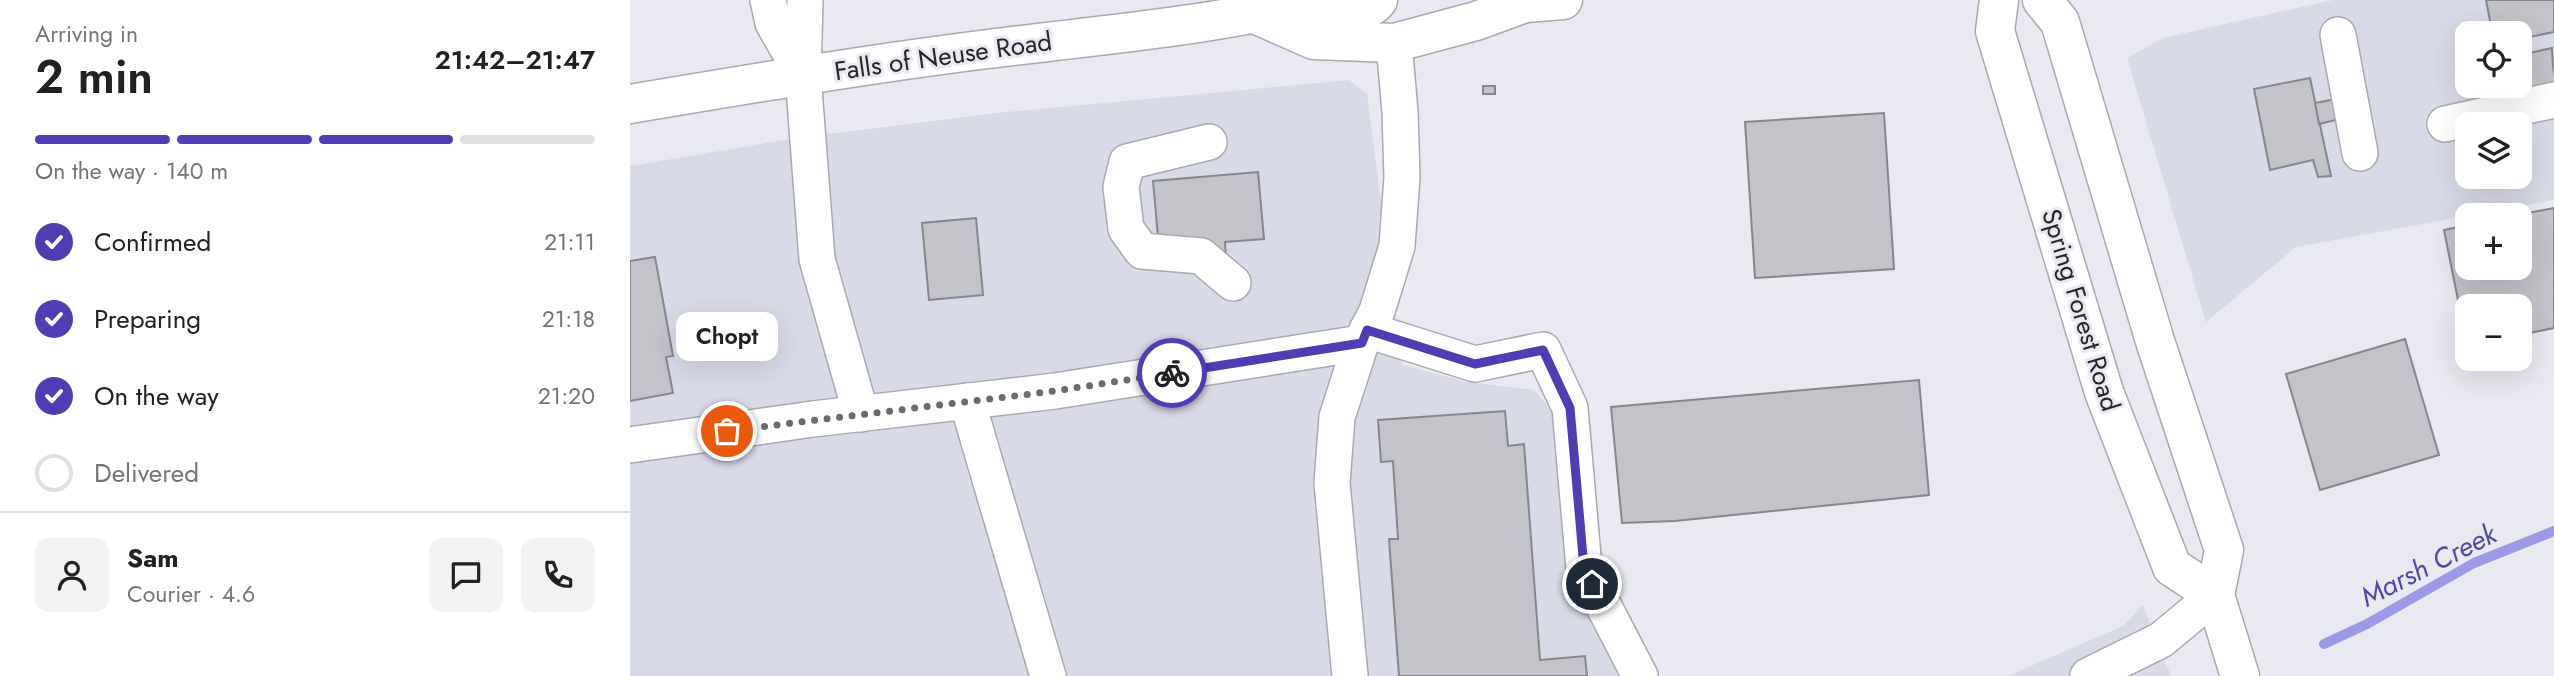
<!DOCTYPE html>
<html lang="en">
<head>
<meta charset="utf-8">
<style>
	body { margin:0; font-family:Jost,sans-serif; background:#f2f2f2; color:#202124; height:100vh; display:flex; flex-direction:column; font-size:26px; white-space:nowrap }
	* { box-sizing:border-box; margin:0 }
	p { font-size:23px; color:#757577 }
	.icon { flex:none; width:38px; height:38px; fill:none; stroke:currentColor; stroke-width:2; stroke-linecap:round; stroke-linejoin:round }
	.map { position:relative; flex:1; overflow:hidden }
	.panel { display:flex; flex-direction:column; background:#fff; width:630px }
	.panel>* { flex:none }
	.buttons { position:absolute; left:1825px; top:21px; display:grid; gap:14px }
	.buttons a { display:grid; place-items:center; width:77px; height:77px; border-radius:14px; background:#fff; box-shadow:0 7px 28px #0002; font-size:35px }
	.pin { position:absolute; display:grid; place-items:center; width:60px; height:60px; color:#fff; margin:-30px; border:4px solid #fff; border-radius:50%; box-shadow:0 2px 7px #0007 }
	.courier { position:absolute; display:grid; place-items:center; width:70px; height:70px; margin:-35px; border:5px solid #513cb3; border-radius:50%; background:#fff; color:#222; box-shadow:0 2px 9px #0007 }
	.bubble { position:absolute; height:49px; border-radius:14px; background:#fff; box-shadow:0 7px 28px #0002; font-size:23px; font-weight:600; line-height:49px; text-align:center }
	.headline em { font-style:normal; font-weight:600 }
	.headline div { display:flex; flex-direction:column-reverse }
	.headline { display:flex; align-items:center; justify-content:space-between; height:119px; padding:0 35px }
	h1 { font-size:46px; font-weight:600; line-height:52px }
	.bar { display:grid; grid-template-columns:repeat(4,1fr); gap:10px 7px; align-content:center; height:84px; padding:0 35px }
	.bar i { height:9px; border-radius:5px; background:#e0e0e0 }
	.bar .current { background:#513cb3 }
	.bar p { grid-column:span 4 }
	.line { display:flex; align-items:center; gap:18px; padding:0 35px; border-top:2px solid #e0e0e0 }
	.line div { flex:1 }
	.round { display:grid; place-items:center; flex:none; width:74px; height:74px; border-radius:14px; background:#f2f2f2 }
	ol { padding:0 35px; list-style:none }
	li { display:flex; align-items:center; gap:21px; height:77px }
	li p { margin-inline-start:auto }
	li .icon { padding:7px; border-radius:50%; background:#513cb3; color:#fff; stroke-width:4 }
	li:last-child { color:#757577 }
	li i { width:38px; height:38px; border:4px solid #e0e0e0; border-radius:50% }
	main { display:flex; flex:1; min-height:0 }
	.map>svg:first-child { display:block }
	.built { fill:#d9dae8; fill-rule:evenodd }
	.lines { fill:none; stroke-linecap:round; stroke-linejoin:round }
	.stream { stroke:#9c9ae7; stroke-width:10 }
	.building { fill:#c3c3ca; stroke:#86878d; stroke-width:2 }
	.minor-tunnel { stroke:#c2c2c9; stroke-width:35; stroke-dasharray:35 18; stroke-linecap:butt }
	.minor-casing { stroke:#a9a9b0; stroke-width:38 }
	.major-casing { stroke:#a9a9b0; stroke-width:41 }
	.minor { stroke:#fff; stroke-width:35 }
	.major { stroke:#fff; stroke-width:38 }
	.done { stroke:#6a6a6f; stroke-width:7; stroke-dasharray:0 12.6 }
	.route { stroke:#513cb3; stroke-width:9 }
	.labels { text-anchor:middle; stroke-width:6; stroke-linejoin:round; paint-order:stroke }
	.street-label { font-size:26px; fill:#262629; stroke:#e9e9f1 }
	.water-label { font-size:28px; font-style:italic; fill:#5247a2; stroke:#e9e9f1 }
</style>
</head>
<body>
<main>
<section class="panel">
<div class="headline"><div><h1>2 min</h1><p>Arriving in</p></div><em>21:42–21:47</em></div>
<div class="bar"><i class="current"></i><i class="current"></i><i class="current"></i><i></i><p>On the way · 140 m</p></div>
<ol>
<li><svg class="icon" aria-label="check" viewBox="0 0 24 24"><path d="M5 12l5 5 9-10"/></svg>Confirmed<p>21:11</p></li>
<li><svg class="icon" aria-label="check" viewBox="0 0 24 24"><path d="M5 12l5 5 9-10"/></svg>Preparing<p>21:18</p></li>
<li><svg class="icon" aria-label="check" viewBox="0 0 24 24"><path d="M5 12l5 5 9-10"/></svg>On the way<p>21:20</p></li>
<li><i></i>Delivered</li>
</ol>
<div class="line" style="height:126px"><a class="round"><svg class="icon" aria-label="person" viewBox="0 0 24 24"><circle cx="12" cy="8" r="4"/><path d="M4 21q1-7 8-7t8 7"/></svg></a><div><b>Sam</b><p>Courier · 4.6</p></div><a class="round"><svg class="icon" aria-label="chat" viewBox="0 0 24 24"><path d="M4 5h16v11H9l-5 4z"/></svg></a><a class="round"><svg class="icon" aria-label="phone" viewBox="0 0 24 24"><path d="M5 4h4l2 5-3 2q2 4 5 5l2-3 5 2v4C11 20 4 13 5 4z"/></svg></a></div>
</section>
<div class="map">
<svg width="1924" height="676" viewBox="0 0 1924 676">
	<rect width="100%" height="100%" fill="#e9e9f1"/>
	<g class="built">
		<path d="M1703,0H1924V200L1666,247L1576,322L1497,58L1533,38ZM1838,33H1890V86H1838ZM1838,124H1890V177H1838Z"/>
		<polygon points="719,80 737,94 772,365 837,382 904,390 923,412 934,539 956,611 989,676 0,676 0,166 166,138 367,113"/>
		<polygon points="1513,605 1541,676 1378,676 1493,626"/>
	</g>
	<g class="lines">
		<polyline class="stream" points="1694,644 1737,624 1844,563 1924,531"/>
	</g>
	<g class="building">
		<polygon points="1856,0 1924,0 1924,32 1890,39 1890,33 1882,33 1880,26 1862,31"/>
		<polygon points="1922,48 1924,91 1897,96 1890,68 1890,55"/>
		<polygon points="1680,78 1701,176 1688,177 1683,160 1640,170 1624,89"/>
		<rect x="853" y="86" width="12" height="8"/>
		<polygon points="1711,98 1714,118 1689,124 1685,103"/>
		<polygon points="1254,113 1264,269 1125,278 1115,122"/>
		<polygon points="628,172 634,239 595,242 596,260 529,248 523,181"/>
		<polygon points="1924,208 1924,328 1890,335 1890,306 1838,306 1837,345 1814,230 1838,225 1838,268 1890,268 1890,215 1888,215"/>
		<polygon points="346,218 353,295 299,300 292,223"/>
		<polygon points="25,257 43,356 36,357 43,393 0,401 0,261"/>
		<polygon points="1775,339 1809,455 1690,490 1656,374"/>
		<polygon points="1289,380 1299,495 1045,521 992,523 981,407"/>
		<polygon points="875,411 878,446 894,444 910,660 955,656 957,676 769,676 759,539 768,539 763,461 751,462 748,420"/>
	</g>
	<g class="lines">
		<polyline class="minor-tunnel" points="1893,83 1924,76"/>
		<g class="minor-casing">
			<g id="minor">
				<polyline points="138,0 143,23 173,75"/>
				<polyline points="175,0 173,75 187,259 231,414"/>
				<polyline points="1708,35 1730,153"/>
				<polyline points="1815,124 1924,100"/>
				<polyline points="579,142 497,162 491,187 496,229 512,251 571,256 603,283"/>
				<polyline points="737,330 845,364 913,350 940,408 954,568 1010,676"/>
				<polyline points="337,401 418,676"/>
				<polyline points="0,445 183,419 425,391 731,343"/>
				<polyline points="720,676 702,483 707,417 731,343 747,311 767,246 772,177 770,112 764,43"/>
				<polyline points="1458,676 1531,640 1585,595"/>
			</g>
		</g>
		<g class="major-casing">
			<g id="major">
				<polyline points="878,0 895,3 933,0"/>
				<polyline points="1369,0 1365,31 1474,392 1542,567 1585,595"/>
				<polyline points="1412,0 1430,22 1525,341 1594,550 1585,595 1610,676"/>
				<path d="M657,14C680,14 735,20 748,0"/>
				<polyline points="627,15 684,40 764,43 846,21 895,3"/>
				<path d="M0,104C119,84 238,64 358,49C467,35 578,27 685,0"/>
			</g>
		</g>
		<use href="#minor" class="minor"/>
		<use href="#major" class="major"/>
	</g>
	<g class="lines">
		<polyline class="done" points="97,431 425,391 542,373"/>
		<polyline class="route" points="542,373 732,343 737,330 845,364 913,350 940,408 954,568 962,584"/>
	</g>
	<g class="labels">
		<g class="street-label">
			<text transform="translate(313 56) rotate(-8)" y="9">Falls of Neuse Road</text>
			<text transform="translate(1451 310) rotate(73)" y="9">Spring Forest Road</text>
		</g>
		<g class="water-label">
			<text transform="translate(1798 565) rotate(-27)" y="10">Marsh Creek</text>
		</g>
	</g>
</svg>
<div class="buttons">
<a><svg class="icon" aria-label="locate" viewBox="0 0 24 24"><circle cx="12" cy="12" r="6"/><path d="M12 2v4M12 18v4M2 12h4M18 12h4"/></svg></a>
<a><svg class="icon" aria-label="layers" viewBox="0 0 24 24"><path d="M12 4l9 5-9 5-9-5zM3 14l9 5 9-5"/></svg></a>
<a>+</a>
<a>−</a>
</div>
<div class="pin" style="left:97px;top:431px;background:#ea580c"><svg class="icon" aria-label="bag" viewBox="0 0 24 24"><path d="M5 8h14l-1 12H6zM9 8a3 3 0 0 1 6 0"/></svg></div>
<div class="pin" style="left:962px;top:584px;background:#1f2937"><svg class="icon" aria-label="home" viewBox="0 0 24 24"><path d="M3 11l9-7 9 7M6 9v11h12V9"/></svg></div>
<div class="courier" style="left:542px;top:373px"><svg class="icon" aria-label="bike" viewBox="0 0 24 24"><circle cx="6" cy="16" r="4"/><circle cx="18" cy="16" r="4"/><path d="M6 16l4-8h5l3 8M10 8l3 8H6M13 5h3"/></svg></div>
<div class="bubble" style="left:46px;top:312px;width:102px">Chopt</div>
</div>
</main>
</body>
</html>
